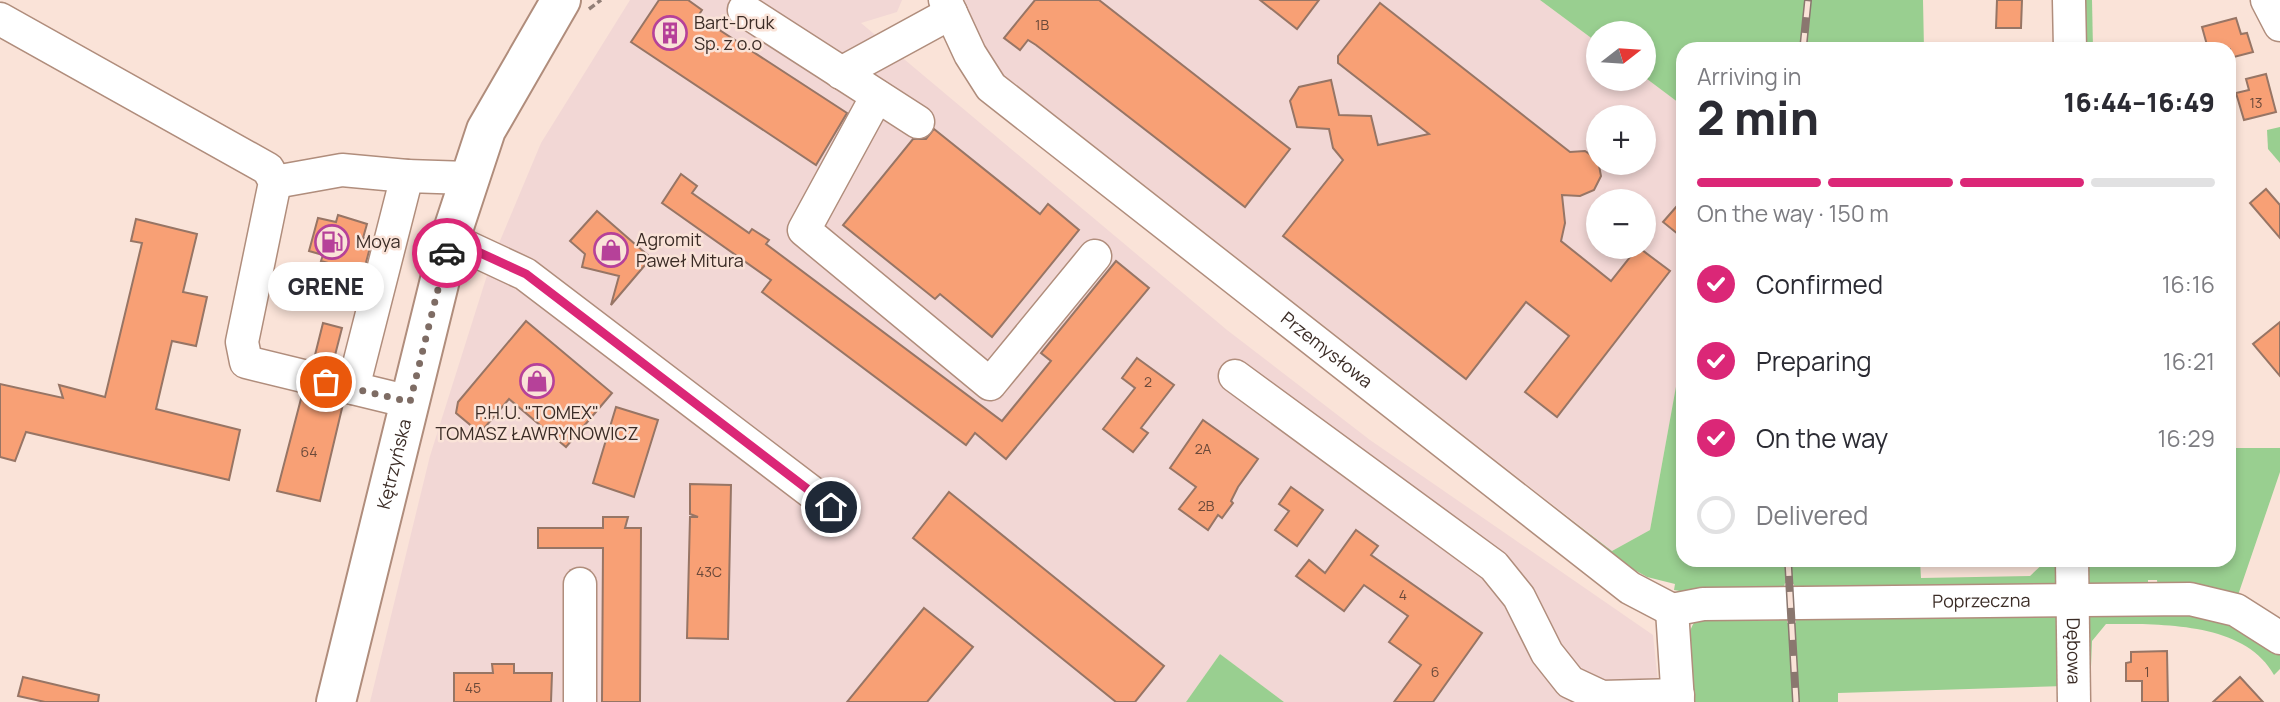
<!DOCTYPE html>
<html lang="en">
<head>
<meta charset="utf-8">
<style>
	body { margin:0; font-family:Manrope,sans-serif; background:#f7f7f7; color:#2b2b33; height:100vh; display:flex; flex-direction:column; font-size:26px; white-space:nowrap }
	* { box-sizing:border-box; margin:0 }
	p { font-size:23px; color:#7c7c81 }
	.icon { flex:none; width:38px; height:38px; fill:none; stroke:currentColor; stroke-width:2; stroke-linecap:round; stroke-linejoin:round }
	.map { position:relative; flex:1; overflow:hidden }
	.details { position:absolute; left:1676px; top:42px; width:560px; height:525px; display:flex; flex-direction:column; background:#fff; border-radius:21px; box-shadow:0 4px 10px #0003 }
	.details>* { flex:none }
	.needle { width:46px; rotate:73deg }
	.buttons { position:absolute; left:1586px; top:21px; display:grid; gap:14px }
	.buttons a { display:grid; place-items:center; width:70px; height:70px; border-radius:50%; background:#fff; box-shadow:0 4px 10px #0003; font-size:35px }
	.pin { position:absolute; display:grid; place-items:center; width:60px; height:60px; color:#fff; margin:-30px; border:4px solid #fff; border-radius:50%; box-shadow:0 2px 7px #0007 }
	.courier { position:absolute; display:grid; place-items:center; width:70px; height:70px; margin:-35px; border:5px solid #db2777; border-radius:50%; background:#fff; color:#222; box-shadow:0 2px 9px #0007 }
	.bubble { position:absolute; height:49px; border-radius:24px; background:#fff; box-shadow:0 4px 10px #0003; font-size:23px; font-weight:800; line-height:49px; text-align:center }
	.headline em { font-style:normal; font-weight:800 }
	.headline div { display:flex; flex-direction:column-reverse }
	.headline { display:flex; align-items:center; justify-content:space-between; height:119px; padding:0 21px }
	h1 { font-size:46px; font-weight:800; line-height:52px }
	.bar { display:grid; grid-template-columns:repeat(4,1fr); gap:10px 7px; align-content:center; height:84px; padding:0 21px }
	.bar i { height:9px; border-radius:5px; background:#e1e1e2 }
	.bar .selected { background:#db2777 }
	.bar p { grid-column:span 4 }
	ol { padding:0 21px; list-style:none }
	li { display:flex; align-items:center; gap:21px; height:77px }
	li p { margin-inline-start:auto }
	li .icon { padding:7px; border-radius:50%; background:#db2777; color:#fff; stroke-width:4 }
	li:last-child { color:#7c7c81 }
	li i { width:38px; height:38px; border:4px solid #e1e1e2; border-radius:50% }
	.map>svg:first-child { display:block }
	.industrial { fill:#f2d7d5; fill-rule:evenodd }
	.green { fill:#99cf90 }
	.building { fill:#f8a075; stroke:#977565; stroke-width:2 }
	.lines { fill:none; stroke-linecap:round; stroke-linejoin:round }
	.minor-casing { stroke:#b08d7c; stroke-width:35 }
	.major-casing { stroke:#b08d7c; stroke-width:42 }
	.path { stroke:#927f77; stroke-width:3.5; stroke-dasharray:7 3.5; stroke-linecap:butt }
	.minor { stroke:#fff; stroke-width:32 }
	.major { stroke:#fff; stroke-width:38 }
	.rail-casing { stroke:#8a776f; stroke-width:8 }
	.rail { stroke:#fae3d8; stroke-width:5; stroke-dasharray:16; stroke-linecap:butt }
	.done { stroke:#7e6c64; stroke-width:7; stroke-dasharray:0 12.6 }
	.route { stroke:#db2777; stroke-width:9 }
	.labels { text-anchor:middle; stroke-width:5; stroke-linejoin:round; paint-order:stroke }
	.number-label { font-size:14px; fill:#6a493a }
	.poi-label { font-size:18px; fill:#3b2c26; stroke:#fae3d8; text-anchor:start }
	.street-label { font-size:18px; fill:#3b2c26; stroke:#fae3d8 }
</style>
</head>
<body>
<div class="map">
<svg width="2280" height="702" viewBox="0 0 2280 702">
	<rect width="100%" height="100%" fill="#fae3d8"/>
	<g class="industrial">
		<polygon points="630,0 902,0 897,12 861,23 1227,330 1370,440 1653,635 1660,702 1284,702 1220,654 1186,702 370,702 430,456 489,269 525,287 805,504 819,527 842,497 497,248 541,143"/>
		<path d="M962,0H1540L1598,43V79H1643V76L1683,106V348L1650,530L1612,551L991,65ZM1598,117H1643V163H1598ZM1598,201H1643V247H1598Z"/>
	</g>
	<g class="green">
		<polygon points="1540,0 1923,0 1924,49 1684,49 1683,106 1643,76 1643,33 1598,33 1598,43"/>
		<polygon points="2077,0 2092,0 2093,49 2078,49"/>
		<polygon points="2280,127 2280,163 2268,149 2267,130"/>
		<path d="M1683,348L1684,560H1920L1921,578L2030,576L2047,560H2062L2058,581L2052,587H1794V584L1785,583L1784,587C1748,587 1710,597 1674,590L1675,584L1647,577L1624,564L1457,433L1612,551L1650,530Z"/>
		<polygon points="2230,448 2280,448 2280,472 2236,601 2158,589 2157,580 2148,580 2148,589 2090,586 2086,583 2079,560 2230,560"/>
		<path d="M2091,612L2217,615L2280,652V669L2274,675C2245,621 2157,624 2106,624L2092,641L2091,667H2080L2081,625Z"/>
		<path d="M1748,613V621L1787,620V623H1796V619L1827,618L2055,616L2059,619L2064,686L1838,693V702H1689C1688,677 1681,642 1695,621Z"/>
		<polygon points="1220,654 1284,702 1186,702"/>
	</g>
	<g class="building">
		<polygon points="659,0 688,0 702,10 698,16 847,113 816,165 631,42"/>
		<polygon points="1035,0 1099,0 1290,149 1245,207 1036,45 1028,40 1020,50 1004,38"/>
		<polygon points="1260,0 1319,0 1297,29"/>
		<polygon points="1997,0 2022,0 2021,28 1996,28"/>
		<polygon points="1380,3 1570,152 1585,151 1598,160 1601,176 1594,190 1580,196 1562,195 1565,223 1561,241 1611,281 1638,247 1670,271 1557,417 1525,392 1569,336 1526,302 1466,379 1283,236 1343,160 1333,148 1329,129 1297,127 1290,101 1299,87 1331,80 1339,115 1371,116 1378,145 1429,134 1338,63 1338,56"/>
		<polygon points="2236,18 2241,34 2247,33 2253,52 2230,58 2230,49 2212,49 2211,44 2207,45 2202,27"/>
		<polygon points="2266,74 2276,112 2244,120 2236,93 2249,90 2246,79"/>
		<polygon points="934,129 1040,214 1048,204 1079,230 992,337 940,294 935,299 843,225 913,139 926,139"/>
		<polygon points="681,174 697,186 692,193 749,233 752,229 769,240 766,244 1002,421 1051,361 1041,353 1116,261 1149,288 1006,459 975,433 966,445 762,292 771,280 662,203"/>
		<polygon points="2266,189 2280,205 2280,238 2250,203"/>
		<polygon points="1684,198 1684,239 1663,222"/>
		<polygon points="597,211 651,258 611,305 619,276 582,267 585,254 570,241"/>
		<polygon points="338,215 367,224 363,238 372,240 360,285 339,280 342,267 321,261 323,255 309,251 318,218 336,222"/>
		<polygon points="136,219 197,234 183,292 207,297 196,346 172,341 156,409 240,430 229,480 26,432 15,461 0,457 0,384 63,398 59,385 105,397 142,243 131,241"/>
		<polygon points="526,321 612,393 566,447 509,399 480,433 456,413 458,402"/>
		<polygon points="2280,322 2280,376 2253,344"/>
		<polygon points="323,323 342,328 334,359 315,355"/>
		<polygon points="1137,358 1174,385 1141,428 1148,433 1133,452 1103,429 1135,388 1122,378"/>
		<polygon points="302,395 343,404 320,501 277,491"/>
		<polygon points="616,407 658,420 634,497 593,483"/>
		<polygon points="1203,420 1258,459 1238,487 1231,501 1233,503 1222,518 1218,515 1208,530 1179,509 1196,487 1170,468"/>
		<polygon points="690,484 731,485 728,639 687,638 690,517 698,517 690,514"/>
		<polygon points="1291,487 1323,510 1297,546 1275,530 1289,511 1279,504"/>
		<polygon points="949,492 1164,666 1135,702 1116,702 913,538"/>
		<polygon points="603,517 628,517 625,528 641,528 640,702 602,702 603,548 538,548 538,528 603,528"/>
		<polygon points="1356,530 1378,546 1371,555 1482,633 1433,702 1394,702 1421,665 1389,642 1408,616 1364,585 1344,611 1296,576 1309,560 1325,573"/>
		<polygon points="924,608 973,647 927,702 847,702"/>
		<polygon points="2167,651 2168,702 2142,702 2142,681 2126,681 2126,663 2131,662 2131,652"/>
		<polygon points="492,664 514,664 514,673 552,673 551,702 454,702 454,673 493,673"/>
		<polygon points="23,677 99,695 98,702 45,702 18,696"/>
		<polygon points="2240,677 2263,702 2213,702"/>
	</g>
	<g class="lines">
		<g class="minor-casing">
			<g id="minor">
				<path id="s1" d="M945,0L970,54L991,87L1630,588L1672,610"/>
				<polyline points="2069,0 2070,49"/>
				<polyline points="2267,0 2280,25"/>
				<polyline points="744,10 918,122"/>
				<polyline points="0,19 268,169 275,182 242,342 246,362 410,402"/>
				<polyline points="841,73 951,13"/>
				<polyline points="877,96 804,230 990,384 1095,256"/>
				<polyline points="275,182 342,170 407,176"/>
				<polyline points="450,239 525,274 831,507"/>
				<polyline points="1235,376 1494,566 1519,597 1547,653 1570,682 1602,697 1678,695"/>
				<polyline points="353,388 407,176 468,178"/>
				<path id="s2" d="M2072,560L2074,702"/>
				<path id="s3" d="M1672,610L1703,604L2190,599L2236,610L2280,638"/>
				<polyline points="1672,610 1678,702"/>
				<polyline points="580,702 580,584"/>
			</g>
		</g>
		<g class="major-casing">
			<g id="major">
				<path id="s4" d="M336,702L450,239L486,130L561,0"/>
			</g>
		</g>
		<polyline class="path" points="589,9 601,0"/>
		<use href="#minor" class="minor"/>
		<use href="#major" class="major"/>
		<g class="rail-casing">
			<g id="rail">
				<polyline points="1803,49 1808,0"/>
				<polyline points="1788,560 1796,702"/>
			</g>
		</g>
		<use href="#rail" class="rail"/>
	</g>
	<g class="lines">
		<polyline class="done" points="326,382 410,402 447,253"/>
		<polyline class="route" points="447,253 450,239 526,274 831,507"/>
	</g>
	<defs>
		<g id="building-ring" transform="scale(1.75)"><circle r="9.5" fill="#fae3d8" stroke="#b64199" stroke-width="1.5"/><path d="M-4-6H4V6H1V3H-1V6H-4ZM-2.5-4.3h1.7v1.8h-1.7ZM.8-4.3h1.7v1.8H.8ZM-2.5-1h1.7V.8h-1.7ZM.8-1h1.7V.8H.8Z" fill="#b64199"/></g>
		<g id="fuel-ring" transform="scale(1.75)"><circle r="9.5" fill="#fae3d8" stroke="#b64199" stroke-width="1.5"/><path d="M-5.5-6h7V0h2V4h1.3V-2.5L3-4.5l.8-.8L6-3V5H2.5V1h-1V6h-7ZM-4.2-4.7v3.2H.2V-4.7Z" fill="#b64199"/></g>
		<g id="shop-ring" transform="scale(1.75)"><circle r="9.5" fill="#fae3d8" stroke="#b64199" stroke-width="1.5"/><path d="M-5-2.5h2.3a2.7 3.5 0 0 1 5.4 0H5L5.5 6h-11ZM-1.5-2.5h3a1.5 2.3 0 0 0-3 0Z" fill="#b64199"/></g>
	</defs>
	<g fill-rule="evenodd">
		<use href="#building-ring" x="670" y="33"/>
		<use href="#fuel-ring" x="332" y="242"/>
		<use href="#shop-ring" x="611" y="250"/>
		<use href="#shop-ring" x="537" y="381"/>
	</g>
	<g class="labels">
		<g class="number-label">
			<text x="1042" y="30">1B</text>
			<text x="2256" y="108">13</text>
			<text x="1148" y="387">2</text>
			<text x="1203" y="454">2A</text>
			<text x="309" y="457">64</text>
			<text x="1206" y="511">2B</text>
			<text x="709" y="577">43C</text>
			<text x="1403" y="600">4</text>
			<text x="1435" y="677">6</text>
			<text x="2147" y="677">1</text>
			<text x="473" y="693">45</text>
		</g>
		<g class="poi-label">
			<text x="694" y="29">Bart-Druk<tspan x="694" dy="21">Sp. z o.o</tspan></text>
			<text x="636" y="246">Agromit<tspan x="636" dy="21">Paweł Mitura</tspan></text>
			<text x="356" y="248">Moya</text>
			<text x="537" y="419" text-anchor="middle">P.H.U. "TOMEX"<tspan x="537" dy="21">TOMASZ ŁAWRYNOWICZ</tspan></text>
		</g>
		<g class="street-label">
			<text dy="6" stroke="none"><textPath href="#s1" startOffset="525">Przemysłowa</textPath></text>
			<text dy="6" stroke="none"><textPath href="#s4" startOffset="245">Kętrzyńska</textPath></text>
			<text dy="6" stroke="none"><textPath href="#s3" startOffset="310">Poprzeczna</textPath></text>
			<text dy="6" stroke="none"><textPath href="#s2" startOffset="91">Dębowa</textPath></text>
		</g>
	</g>
</svg>
<div class="buttons">
<a><svg class="needle" viewBox="-14 -14 28 28"><path d="M0-13l5 13h-10z" fill="#e53935"/><path d="M0 13l5-13h-10z" fill="#7c7c81"/></svg></a>
<a>+</a>
<a>−</a>
</div>
<div class="pin" style="left:326px;top:382px;background:#ea580c"><svg class="icon" aria-label="bag" viewBox="0 0 24 24"><path d="M5 8h14l-1 12H6zM9 8a3 3 0 0 1 6 0"/></svg></div>
<div class="pin" style="left:831px;top:507px;background:#1f2937"><svg class="icon" aria-label="home" viewBox="0 0 24 24"><path d="M3 11l9-7 9 7M6 9v11h12V9"/></svg></div>
<div class="courier" style="left:447px;top:253px"><svg class="icon" aria-label="car" viewBox="0 0 24 24"><path d="M5 17H2v-5l4-1 3-4h7l3 4 3 1v5h-3M9 17h6M6 11h13"/><circle cx="7" cy="17" r="2"/><circle cx="17" cy="17" r="2"/></svg></div>
<div class="bubble" style="left:268px;top:262px;width:116px">GRENE</div>
<section class="details">
<div class="headline"><div><h1>2 min</h1><p>Arriving in</p></div><em>16:44–16:49</em></div>
<div class="bar"><i class="selected"></i><i class="selected"></i><i class="selected"></i><i></i><p>On the way · 150 m</p></div>
<ol>
<li><svg class="icon" aria-label="check" viewBox="0 0 24 24"><path d="M5 12l5 5 9-10"/></svg>Confirmed<p>16:16</p></li>
<li><svg class="icon" aria-label="check" viewBox="0 0 24 24"><path d="M5 12l5 5 9-10"/></svg>Preparing<p>16:21</p></li>
<li><svg class="icon" aria-label="check" viewBox="0 0 24 24"><path d="M5 12l5 5 9-10"/></svg>On the way<p>16:29</p></li>
<li><i></i>Delivered</li>
</ol>
</section>
</div>
</body>
</html>
